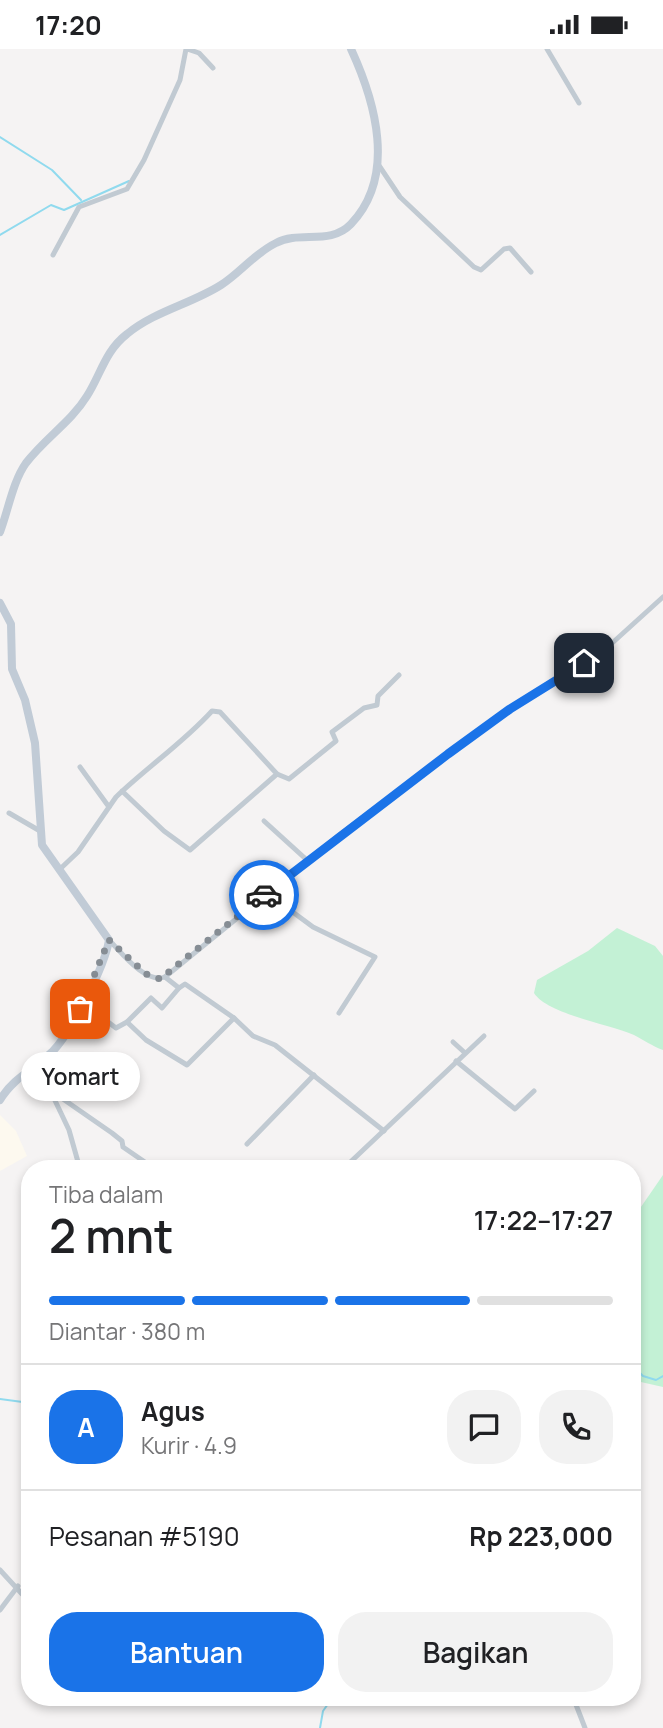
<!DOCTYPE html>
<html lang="id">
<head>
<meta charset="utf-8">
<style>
	body { margin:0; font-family:Manrope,sans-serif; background:#f2f2f2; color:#202124; height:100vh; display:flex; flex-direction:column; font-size:26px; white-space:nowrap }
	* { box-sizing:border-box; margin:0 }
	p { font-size:23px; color:#757577 }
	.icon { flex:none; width:38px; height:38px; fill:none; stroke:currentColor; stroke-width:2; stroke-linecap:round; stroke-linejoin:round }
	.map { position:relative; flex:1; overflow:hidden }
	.drawer { position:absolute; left:21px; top:1111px; width:620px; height:546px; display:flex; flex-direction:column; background:#fff; border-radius:28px; box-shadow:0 4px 10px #0003 }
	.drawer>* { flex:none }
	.pin { position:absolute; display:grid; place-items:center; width:60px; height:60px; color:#fff; margin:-30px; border-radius:14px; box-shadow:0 4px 10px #0006 }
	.courier { position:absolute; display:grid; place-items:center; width:70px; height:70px; margin:-35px; border:5px solid #1a73e8; border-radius:50%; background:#fff; color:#222; box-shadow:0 2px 9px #0007 }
	.bubble { position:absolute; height:49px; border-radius:24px; background:#fff; box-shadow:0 4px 10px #0003; font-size:23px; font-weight:600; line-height:49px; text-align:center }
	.overview em { font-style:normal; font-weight:600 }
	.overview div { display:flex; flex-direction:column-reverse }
	.overview { display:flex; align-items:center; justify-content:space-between; height:119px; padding:0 28px }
	h1 { font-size:46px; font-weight:600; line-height:52px }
	.bar { display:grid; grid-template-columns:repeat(4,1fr); gap:10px 7px; align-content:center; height:84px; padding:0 28px }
	.bar i { height:9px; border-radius:5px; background:#e0e0e0 }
	.bar .current { background:#1a73e8 }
	.bar p { grid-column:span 4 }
	.line { display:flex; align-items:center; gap:18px; padding:0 28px; border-top:2px solid #e0e0e0 }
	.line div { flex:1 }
	.round { display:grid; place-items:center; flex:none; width:74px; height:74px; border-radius:28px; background:#f2f2f2 }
	.cta { display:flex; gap:14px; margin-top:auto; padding:14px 28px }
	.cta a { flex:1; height:80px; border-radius:28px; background:#1a73e8; color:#fff; font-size:28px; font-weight:600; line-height:80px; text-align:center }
	.cta a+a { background:#f2f2f2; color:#202124 }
	.status { display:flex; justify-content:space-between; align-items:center; height:49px; padding:0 35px; background:#fff; direction:ltr }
	.status svg { height:19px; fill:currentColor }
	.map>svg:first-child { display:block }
	.commercial { fill:#fdf9ef }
	.green { fill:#c3f1d5 }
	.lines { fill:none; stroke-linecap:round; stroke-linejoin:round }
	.stream { stroke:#90daee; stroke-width:2 }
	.minor { stroke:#c1cad2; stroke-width:5 }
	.secondary { stroke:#c1cbd6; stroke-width:8 }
	.done { stroke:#868d94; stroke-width:7; stroke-dasharray:0 12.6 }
	.route { stroke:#1a73e8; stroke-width:9 }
</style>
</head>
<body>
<div class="status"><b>17:20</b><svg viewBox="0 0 49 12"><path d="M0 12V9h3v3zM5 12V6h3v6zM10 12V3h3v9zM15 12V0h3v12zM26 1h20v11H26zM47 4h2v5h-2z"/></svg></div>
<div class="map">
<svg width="663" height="1679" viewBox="0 0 663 1679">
	<rect width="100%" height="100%" fill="#f5f3f3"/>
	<polygon class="commercial" points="0,1066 16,1082 27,1107 0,1122"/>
	<g class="green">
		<path d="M617,879L655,897L663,907V1001C652,997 644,991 634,986C609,975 547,965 534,944L537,931L588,902Z"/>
		<polygon points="663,1126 663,1338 632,1331 632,1171"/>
	</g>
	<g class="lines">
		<g class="stream">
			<polyline points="0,88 52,121 81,151"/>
			<polyline points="0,186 51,156 64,161 129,132"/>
			<polyline points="632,1316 643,1327 656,1331 663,1327"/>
			<polyline points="0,1350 30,1354"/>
			<polyline points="320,1679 323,1662 333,1648"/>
		</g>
		<g class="minor">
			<polyline points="187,0 199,4 213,19"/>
			<polyline points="547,0 579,54"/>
			<polyline points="378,115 400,148 474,218 481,221 504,200 510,199 531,223"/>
			<polyline points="53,206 79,158 127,140 144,111 180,31 186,0"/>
			<polyline points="80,718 109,758"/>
			<polyline points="277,725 289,730 336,692 332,683 364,659 377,656 378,647 399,626"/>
			<polyline points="9,764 40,782"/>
			<polyline points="264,772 308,812"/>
			<path d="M59,821L78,803L116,748C147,718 183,694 212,662L220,663L277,725L190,801L164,782L122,742"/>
			<polyline points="267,844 313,878 375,908 339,964"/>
			<path d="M109,891C122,904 145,935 165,928L339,786L510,660L610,596L663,548"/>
			<polyline points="165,928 179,939 185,935 234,969 253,987 275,996 384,1082"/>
			<polyline points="179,939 162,959 151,949 127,973 146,991 187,1016 234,969"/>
			<polyline points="83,954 116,979 127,973"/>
			<polyline points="453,993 464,1003"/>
			<polyline points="53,1001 50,1041 69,1081 80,1120"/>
			<polyline points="456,1012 515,1060 534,1042"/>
			<polyline points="50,1041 112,1084 122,1092 123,1098 155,1120"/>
			<polyline points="247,1095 314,1026"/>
			<polyline points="343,1120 484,987"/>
			<polyline points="0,1521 22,1545 30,1536"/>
			<polyline points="0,1561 18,1537"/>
			<polyline points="573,1648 585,1679"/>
		</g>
		<g class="secondary">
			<path d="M0,483C8,462 13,432 26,414C45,389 71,373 87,347C101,325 105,302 127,285C155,262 191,255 221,236C240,224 255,204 276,194C300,181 330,197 351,175C397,127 375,52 351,0"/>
			<path d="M0,554L11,575L12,620L25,651L35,694L42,796L109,891C105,917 71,984 52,1003C34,1020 13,1029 0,1051"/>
		</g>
	</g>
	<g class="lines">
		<polyline class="done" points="80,960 109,891 146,925 160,930 264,846"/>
		<polyline class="route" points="264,846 448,705 510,660 584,614"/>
	</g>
</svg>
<div class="pin" style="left:80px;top:960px;background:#ea580c"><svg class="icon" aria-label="bag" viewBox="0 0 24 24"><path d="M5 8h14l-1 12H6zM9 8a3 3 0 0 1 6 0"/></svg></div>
<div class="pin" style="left:584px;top:614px;background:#1f2937"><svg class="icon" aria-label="home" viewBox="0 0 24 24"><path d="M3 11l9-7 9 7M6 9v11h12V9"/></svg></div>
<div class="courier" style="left:264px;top:846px"><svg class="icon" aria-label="car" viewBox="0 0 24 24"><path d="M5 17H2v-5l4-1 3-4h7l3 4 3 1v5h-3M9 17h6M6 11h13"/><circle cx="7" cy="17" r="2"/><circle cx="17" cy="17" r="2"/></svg></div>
<div class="bubble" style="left:21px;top:1003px;width:119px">Yomart</div>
<section class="drawer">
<div class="overview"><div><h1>2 mnt</h1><p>Tiba dalam</p></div><em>17:22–17:27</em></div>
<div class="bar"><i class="current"></i><i class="current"></i><i class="current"></i><i></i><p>Diantar · 380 m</p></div>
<div class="line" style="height:126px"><b class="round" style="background:#1a73e8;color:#fff">A</b><div><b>Agus</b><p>Kurir · 4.9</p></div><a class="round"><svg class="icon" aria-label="chat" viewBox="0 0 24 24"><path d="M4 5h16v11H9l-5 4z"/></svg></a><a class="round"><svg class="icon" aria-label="phone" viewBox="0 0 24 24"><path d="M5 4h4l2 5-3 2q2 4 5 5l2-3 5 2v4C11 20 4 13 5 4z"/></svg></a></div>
<div class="line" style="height:91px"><div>Pesanan #5190</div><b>Rp 223,000</b></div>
<div class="cta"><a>Bantuan</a><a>Bagikan</a></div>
</section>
</div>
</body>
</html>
